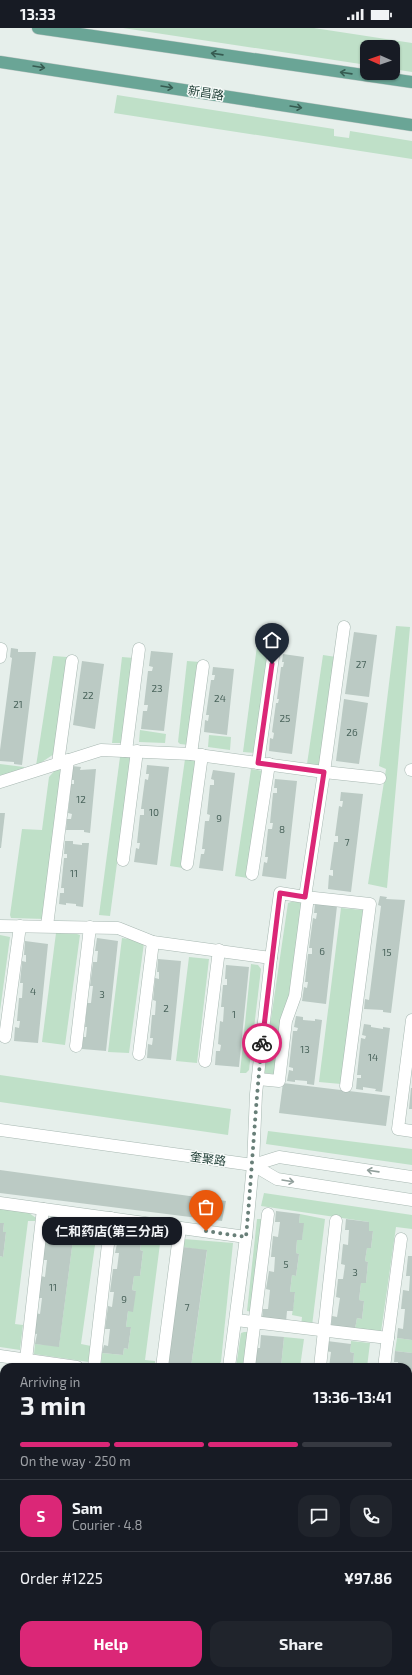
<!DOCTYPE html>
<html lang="en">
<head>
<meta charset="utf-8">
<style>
	body { margin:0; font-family:"Exo 2","Noto Sans SC",sans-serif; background:#20242c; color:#f1f3f6; height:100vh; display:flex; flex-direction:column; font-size:15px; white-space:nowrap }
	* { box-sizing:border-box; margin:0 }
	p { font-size:13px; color:#9ea1a6 }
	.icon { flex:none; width:22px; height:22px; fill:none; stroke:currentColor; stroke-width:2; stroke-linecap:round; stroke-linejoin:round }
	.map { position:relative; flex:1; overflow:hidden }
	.details { position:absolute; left:0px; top:1335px; width:412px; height:312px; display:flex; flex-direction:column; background:#171b24; border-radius:12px 12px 0 0; box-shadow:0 1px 3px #0004 }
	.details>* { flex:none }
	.needle { width:26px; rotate:272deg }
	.tools { position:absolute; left:360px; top:12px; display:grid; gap:8px }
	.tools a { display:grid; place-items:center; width:40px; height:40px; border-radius:8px; background:#171b24; box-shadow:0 1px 3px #0004; font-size:20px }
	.pin { position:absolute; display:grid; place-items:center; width:34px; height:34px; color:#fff; margin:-41px -17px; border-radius:50% 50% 50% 0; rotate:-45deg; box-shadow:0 0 4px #0007 }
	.pin .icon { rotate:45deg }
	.courier { position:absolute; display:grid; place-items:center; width:40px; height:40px; margin:-20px; border:3px solid #db2777; border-radius:50%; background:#fff; color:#222; box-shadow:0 1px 5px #0007 }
	.bubble { position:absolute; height:28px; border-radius:12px; background:#171b24; box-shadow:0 1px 3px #0004; font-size:13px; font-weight:700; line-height:28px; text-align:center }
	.overview em { font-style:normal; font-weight:700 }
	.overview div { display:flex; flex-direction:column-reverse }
	.overview { display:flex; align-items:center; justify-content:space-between; height:68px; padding:0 20px }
	h1 { font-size:26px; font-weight:700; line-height:30px }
	.bar { display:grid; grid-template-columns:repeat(4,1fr); gap:6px 4px; align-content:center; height:48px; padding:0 20px }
	.bar i { height:5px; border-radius:3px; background:#363941 }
	.bar .selected { background:#db2777 }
	.bar p { grid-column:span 4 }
	.line { display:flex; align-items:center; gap:10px; padding:0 20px; border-top:1px solid #363941 }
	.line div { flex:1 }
	.round { display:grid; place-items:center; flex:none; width:42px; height:42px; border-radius:12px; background:#20242c }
	.action { display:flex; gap:8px; margin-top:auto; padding:8px 20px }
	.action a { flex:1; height:46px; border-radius:12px; background:#db2777; color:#fff; font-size:16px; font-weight:700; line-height:46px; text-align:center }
	.action a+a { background:#20242c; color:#f1f3f6 }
	.status { display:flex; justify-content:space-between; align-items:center; height:28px; padding:0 20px; background:#171b24; direction:ltr }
	.status svg { height:11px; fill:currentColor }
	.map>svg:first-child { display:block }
	.built { fill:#d4dfda }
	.green { fill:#bfe0c8 }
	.building { fill:#bbcac4 }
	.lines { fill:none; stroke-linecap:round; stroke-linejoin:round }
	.minor-casing { stroke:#a8b8b2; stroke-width:13 }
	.major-casing { stroke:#c2cac8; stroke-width:13 }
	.minor { stroke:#fff; stroke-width:12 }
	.major { stroke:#6aa596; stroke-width:12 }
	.oneway { stroke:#365b51 }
	.oneway2 { stroke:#92a09c }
	.done { stroke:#687f78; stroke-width:4; stroke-dasharray:0 7.2 }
	.route { stroke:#db2777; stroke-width:5 }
	.labels { text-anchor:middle; stroke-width:3; stroke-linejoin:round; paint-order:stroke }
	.number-label { font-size:10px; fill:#4a645c }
	.street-label { font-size:12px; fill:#24423a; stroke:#f7fbf9 }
</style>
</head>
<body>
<div class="status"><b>13:33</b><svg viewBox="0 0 49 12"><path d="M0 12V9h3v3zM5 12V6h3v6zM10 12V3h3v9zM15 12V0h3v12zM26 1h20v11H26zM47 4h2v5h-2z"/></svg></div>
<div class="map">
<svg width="412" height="1647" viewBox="0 0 412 1647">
	<rect width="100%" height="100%" fill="#e6efeb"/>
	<rect class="built" x="0" y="1590" width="4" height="57"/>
	<g class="green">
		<polygon points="123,0 314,0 412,15 412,44 393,41 393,19 367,19 367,37"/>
		<polygon points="117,67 334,101 334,108 349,110 350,103 412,113 412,131 114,85"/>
		<polygon points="396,598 410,599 387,860 368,856 386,741 379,738"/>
		<polygon points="257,618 269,619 255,725 243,724"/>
		<polygon points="323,627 336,629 319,738 307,736"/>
		<polygon points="53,628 67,629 54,726 36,738"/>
		<polygon points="122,629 134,630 123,715 112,715"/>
		<polygon points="187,633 200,634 189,717 180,716 178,714"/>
		<polygon points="140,702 166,706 165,715 139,714"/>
		<polygon points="209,707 231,709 230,722 208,719"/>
		<polygon points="124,727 128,727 131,730 110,888 99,887 120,729"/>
		<polygon points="185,731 198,733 183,840 170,838"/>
		<polygon points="0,736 24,739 23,743 0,751"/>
		<polygon points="58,739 64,739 45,891 11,890 10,887 22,801 42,802 49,749"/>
		<polygon points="251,741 263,743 248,850 235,848"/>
		<polygon points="294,873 303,874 290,967 281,989 274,1046 263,1045 288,875"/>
		<polygon points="341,880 363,882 341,1056 319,1054"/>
		<polygon points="56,905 77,906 80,907 65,1017 42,1014"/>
		<polygon points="0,907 10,909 0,983"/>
		<polygon points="122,910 137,912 144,915 129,1025 108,1024"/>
		<polygon points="189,929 209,931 197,1035 176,1033"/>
		<polygon points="251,936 258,937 261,941 249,1042 246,1045 240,1045"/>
		<polygon points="0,1047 231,1081 228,1107 0,1074"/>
		<polygon points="268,1103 412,1121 412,1137 266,1116"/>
		<polygon points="264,1165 412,1187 412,1201 396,1199 381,1304 355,1301 357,1290 362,1291 364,1273 359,1272 361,1255 366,1255 368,1234 365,1233 367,1220 371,1220 373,1203 369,1203 369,1194 261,1178"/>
		<polygon points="0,1180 25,1182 36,1190 35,1193 28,1193 15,1296 23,1297 20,1322 0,1319 0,1228 3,1229 6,1204 3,1204 4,1195 0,1195"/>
		<polygon points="300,1186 325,1191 312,1298 301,1298 302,1289 292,1287 295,1265 290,1264 292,1247 296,1248 299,1226 296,1225 297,1212 302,1212 303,1196 299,1195"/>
		<polygon points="257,1191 263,1191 253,1284 247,1283"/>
		<path d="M52,1192C67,1193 97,1192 106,1205V1210H96L81,1316L91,1318L89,1334L34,1326L35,1316L59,1318L74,1204L50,1201Z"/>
		<polygon points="120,1202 161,1208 145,1332 155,1333 155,1339 121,1339 101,1336 102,1325 123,1327 124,1320 128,1321 131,1299 126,1299 128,1283 136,1263 132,1262 134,1248 140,1248 143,1223 140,1222 141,1214 118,1211"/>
		<polygon points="184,1211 233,1215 221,1334 215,1339 166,1339 167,1336 191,1339 207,1223 183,1219"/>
		<polygon points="244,1304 248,1304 244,1339 236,1339 241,1305"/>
		<polygon points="284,1309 304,1311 300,1339 281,1339"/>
		<polygon points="397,1310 412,1312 412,1325 395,1323"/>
		<polygon points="351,1313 370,1315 367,1339 353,1339 354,1325 350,1324"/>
		<polygon points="1,1498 4,1499 4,1590 0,1590 0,1535 4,1510 0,1509"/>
		<polygon points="408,1548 412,1549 411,1579 408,1578"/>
	</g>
	<g class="building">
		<polygon points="354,604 377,607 369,669 345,666"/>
		<polygon points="11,620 18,621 18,624 36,624 22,737 14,736 14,734 0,733 0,722 12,630 10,629"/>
		<polygon points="151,623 173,625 164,703 141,701 143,683 147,683 148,677 144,677 148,643 152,643 153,639 149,638"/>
		<polygon points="283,626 304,629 292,726 269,723 270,710 273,711 274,705 272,704 276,675 278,675 279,671 277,671 281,639 283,639 284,634 282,634"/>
		<polygon points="82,633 104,636 95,701 73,697"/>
		<polygon points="213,639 234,641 227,707 204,704 205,692 208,693 209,687 206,687 211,652 214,652 215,647 212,647"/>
		<polygon points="344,671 368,675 359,736 336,733"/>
		<polygon points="147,737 169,739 157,837 134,834 136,820 139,821 140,815 137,815 140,787 144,787 144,781 141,781 145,751 148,752 149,746 146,746"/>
		<polygon points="72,738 81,739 80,742 96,741 90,805 84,804 84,802 66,802 67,791 71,791 72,786 68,785 71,756 74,756 74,752 71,752"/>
		<polygon points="213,742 235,745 223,843 199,840 201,826 204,826 205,821 202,821 205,793 209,793 210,787 207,786 210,757 214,757 214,752 211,751"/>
		<polygon points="275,751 297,753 286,851 262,848 264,834 267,835 268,829 265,829 268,801 272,801 273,795 270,795 273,765 277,765 277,760 274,760"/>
		<polygon points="341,764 363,766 351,864 328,861 329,847 333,848 333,842 330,842 334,814 338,814 338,808 335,808 339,778 342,779 343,773 340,773"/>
		<polygon points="0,785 5,785 1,820 0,820"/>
		<polygon points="65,813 73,813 73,816 82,817 82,815 89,815 83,879 76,878 76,876 66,875 66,877 59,876 60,865 64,865 64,860 61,860 64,830 67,830 67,826 64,826"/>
		<polygon points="380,868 387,869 386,871 405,872 391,985 383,984 383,982 364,981 365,971 369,972 381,878 378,877"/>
		<polygon points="315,876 337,878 326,976 302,973 304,959 307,960 308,954 305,954 308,926 312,926 312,920 309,920 313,890 316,891 317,885 314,885"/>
		<polygon points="97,910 118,913 106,1023 82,1021 83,1009 86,1009 87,999 85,999 87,975 91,975 93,958 90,958 93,934 97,934 98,923 95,923"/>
		<polygon points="25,913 48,916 38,1015 14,1013 15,999 19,1000 20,993 17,993 19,970 22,970 23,955 20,955 22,933 26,934 26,927 24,927"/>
		<polygon points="158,931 181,933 171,1032 147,1030 148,1016 152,1017 153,1010 150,1010 152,987 155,987 156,973 153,972 155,950 159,951 159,944 157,944"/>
		<polygon points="226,937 249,939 239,1039 215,1037 216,1023 220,1023 221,1017 218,1016 220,993 223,994 224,979 221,979 223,957 227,957 227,951 225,951"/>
		<polygon points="296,988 303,989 303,992 315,993 315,991 322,992 314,1057 307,1056 307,1053 295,1052 295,1054 287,1053 289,1042 293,1043 293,1040 289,1039 293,1003 297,1003 298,1000 294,999"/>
		<polygon points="364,996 371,997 371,999 383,1001 383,999 390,1000 382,1064 375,1063 376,1061 363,1059 363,1062 356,1061 357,1050 361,1050 361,1047 357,1047 361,1010 365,1011 366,1008 362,1007"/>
		<polygon points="283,1055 390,1068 386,1098 279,1085"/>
		<polygon points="411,1060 412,1060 412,1081 409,1081"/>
		<polygon points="0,1142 226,1173 222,1193 0,1165"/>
		<polygon points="276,1183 300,1186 299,1195 304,1195 302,1212 297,1212 296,1225 299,1226 296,1248 292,1247 290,1264 295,1264 293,1283 287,1283 286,1294 262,1291 263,1281 268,1281 270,1262 266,1261 269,1243 274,1244 275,1229 271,1229 273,1208 278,1209 280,1194 275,1194"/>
		<polygon points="346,1191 369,1194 369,1203 373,1203 371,1220 367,1220 365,1233 368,1234 366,1255 361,1255 359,1272 364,1273 362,1291 357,1290 355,1301 331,1299 332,1288 337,1289 340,1270 336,1269 338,1251 343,1251 345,1237 341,1236 343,1216 348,1217 349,1202 345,1202"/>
		<polygon points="0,1195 4,1195 3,1204 6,1204 3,1229 0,1228"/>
		<polygon points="50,1201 74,1204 59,1319 35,1316 37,1306 33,1305 35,1285 40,1286 42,1270 38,1270 41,1248 45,1249 47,1232 43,1232 45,1208 49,1208"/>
		<polygon points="118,1211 141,1214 140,1222 143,1223 140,1248 134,1248 132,1262 136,1263 133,1284 128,1283 126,1299 131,1299 128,1321 124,1320 123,1327 102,1325 104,1317 108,1318 110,1301 105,1301 108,1278 112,1279 114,1264 110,1264 113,1241 117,1241 119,1225 115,1225"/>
		<polygon points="183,1219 207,1222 191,1339 167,1336"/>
		<polygon points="408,1228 412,1228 412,1312 397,1310 398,1300 403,1301 405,1281 401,1281 403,1262 409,1263 410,1248 406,1248"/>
		<polygon points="261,1307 284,1309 281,1339 254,1339 256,1320 260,1320"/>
		<polygon points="327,1313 351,1316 350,1324 354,1325 353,1339 329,1339 331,1324 326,1323"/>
		<polygon points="395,1323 412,1325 412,1387 410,1387 409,1395 408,1339 398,1339 398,1334 394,1334"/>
		<polygon points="0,1343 4,1344 4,1452 0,1451 0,1361 2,1361 2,1356 0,1356"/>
		<polygon points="408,1404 412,1405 411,1423 408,1422"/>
		<polygon points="408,1445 412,1446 412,1496 409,1531"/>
		<polygon points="0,1464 4,1464 4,1499 0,1498"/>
		<polygon points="0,1509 4,1510 1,1536 0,1536"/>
		<rect x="23" y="1643" width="22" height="4"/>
		<polygon points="91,1643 115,1643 114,1647 90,1647"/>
		<rect x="157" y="1643" width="24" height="4"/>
		<polygon points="218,1643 242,1643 242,1647 217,1647"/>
		<polygon points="291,1643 310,1643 309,1647 291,1647"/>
		<polygon points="344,1643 369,1643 368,1647 344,1647"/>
	</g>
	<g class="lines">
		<g class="minor-casing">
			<g id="minor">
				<polyline points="344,599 324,744 380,750"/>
				<polyline points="0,629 1,621"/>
				<polyline points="126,723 139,621"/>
				<polyline points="191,726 203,638"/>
				<polyline points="58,735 72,633"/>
				<polyline points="258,735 274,622"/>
				<polyline points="411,742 412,742"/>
				<polyline points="0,754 101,722 191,726 324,744 305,869 280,865 271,930"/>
				<polyline points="123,832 137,723"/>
				<polyline points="187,836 202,727"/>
				<polyline points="252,846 269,736"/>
				<polyline points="305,869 370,876 346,1058"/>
				<polyline points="0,898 118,900 153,914 271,930 256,1066 253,1137 246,1209 229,1339"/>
				<polyline points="47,898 68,732"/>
				<polyline points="412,992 398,1101 412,1103"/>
				<polyline points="5,1009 20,898"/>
				<polyline points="76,1018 90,899"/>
				<polyline points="139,1026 153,914"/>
				<polyline points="205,1033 219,922"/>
				<polyline points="258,1051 279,1053 286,993 295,968 308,869"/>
				<polyline points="0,1102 253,1137 277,1151 412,1172"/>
				<polyline points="253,1137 279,1129 412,1149"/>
				<polyline points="0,1175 246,1209"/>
				<polyline points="236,1292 388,1310"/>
				<polyline points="0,1328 77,1339"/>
				<polyline points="26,1332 43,1181"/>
				<polyline points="94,1339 111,1190"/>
				<polyline points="162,1339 180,1200"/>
				<polyline points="249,1339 268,1186"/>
				<polyline points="320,1339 336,1193"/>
				<polyline points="384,1339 401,1211"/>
				<polyline points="0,1458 4,1458"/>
				<polyline points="408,1538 412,1538"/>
				<polyline points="16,1647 16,1643"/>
				<polyline points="61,1647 61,1643"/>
				<polyline points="83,1647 84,1643"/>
				<polyline points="121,1647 122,1643"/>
				<polyline points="150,1647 150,1643"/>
				<polyline points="191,1647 191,1643"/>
				<polyline points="209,1647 209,1643"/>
				<polyline points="248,1647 248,1643"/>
				<polyline points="272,1647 273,1643"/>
			</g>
		</g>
		<g class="major-casing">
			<g id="major">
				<polyline points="38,0 412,54"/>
				<polyline points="0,34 412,97"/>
			</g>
		</g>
		<use href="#minor" class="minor"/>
		<use href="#major" class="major"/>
	</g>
	<defs><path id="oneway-shaft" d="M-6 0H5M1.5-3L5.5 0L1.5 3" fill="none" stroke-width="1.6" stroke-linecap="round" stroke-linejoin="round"/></defs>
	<g class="oneway">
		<use href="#oneway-shaft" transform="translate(217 26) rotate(-172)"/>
		<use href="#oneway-shaft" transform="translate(39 39) rotate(9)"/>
		<use href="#oneway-shaft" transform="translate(346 45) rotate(-172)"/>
		<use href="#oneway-shaft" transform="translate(167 59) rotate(9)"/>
		<use href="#oneway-shaft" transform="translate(296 79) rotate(9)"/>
	</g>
	<g class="oneway2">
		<use href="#oneway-shaft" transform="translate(373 1143) rotate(-172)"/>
		<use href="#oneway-shaft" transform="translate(288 1153) rotate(9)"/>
	</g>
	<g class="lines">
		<path class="done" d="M206,1203L246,1209C252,1144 255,1080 262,1015"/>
		<polyline class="route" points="262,1015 280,865 305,869 324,744 258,735 272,636"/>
	</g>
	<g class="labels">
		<g class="number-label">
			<text x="361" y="640">27</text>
			<text x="157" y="664">23</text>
			<text x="88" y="671">22</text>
			<text x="220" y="674">24</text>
			<text x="18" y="680">21</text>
			<text x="285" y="694">25</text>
			<text x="352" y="708">26</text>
			<text x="81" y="775">12</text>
			<text x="154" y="788">10</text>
			<text x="219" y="794">9</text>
			<text x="282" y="805">8</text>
			<text x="347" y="818">7</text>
			<text x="74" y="849">11</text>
			<text x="322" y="927">6</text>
			<text x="387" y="928">15</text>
			<text x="33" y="967">4</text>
			<text x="102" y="970">3</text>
			<text x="166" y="984">2</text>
			<text x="234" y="990">1</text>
			<text x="305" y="1025">13</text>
			<text x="373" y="1033">14</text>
			<text x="286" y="1240">5</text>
			<text x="355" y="1248">3</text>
			<text x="53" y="1263">11</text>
			<text x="124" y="1275">9</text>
			<text x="187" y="1283">7</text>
		</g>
		<g class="street-label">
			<text transform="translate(206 65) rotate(9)" y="4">新昌路</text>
			<text transform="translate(208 1131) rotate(8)" y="4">奎聚路</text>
		</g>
	</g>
</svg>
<div class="tools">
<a><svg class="needle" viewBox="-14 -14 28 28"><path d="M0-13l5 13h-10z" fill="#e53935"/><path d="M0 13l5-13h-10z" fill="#9ea1a6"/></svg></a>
</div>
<div class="pin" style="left:206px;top:1203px;background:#ea580c"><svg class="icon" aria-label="bag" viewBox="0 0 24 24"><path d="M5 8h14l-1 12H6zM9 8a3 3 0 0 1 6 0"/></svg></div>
<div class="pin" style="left:272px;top:636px;background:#1f2937"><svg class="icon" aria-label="home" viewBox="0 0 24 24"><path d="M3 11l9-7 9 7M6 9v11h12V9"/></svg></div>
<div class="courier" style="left:262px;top:1015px"><svg class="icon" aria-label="bike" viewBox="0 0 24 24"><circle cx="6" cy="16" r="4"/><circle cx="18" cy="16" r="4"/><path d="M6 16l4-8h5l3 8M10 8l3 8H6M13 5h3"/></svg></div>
<div class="bubble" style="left:42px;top:1189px;width:140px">仁和药店(第三分店)</div>
<section class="details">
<div class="overview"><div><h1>3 min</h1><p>Arriving in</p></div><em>13:36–13:41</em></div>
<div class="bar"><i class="selected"></i><i class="selected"></i><i class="selected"></i><i></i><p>On the way · 250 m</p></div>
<div class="line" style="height:72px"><b class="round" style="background:#db2777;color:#fff">S</b><div><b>Sam</b><p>Courier · 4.8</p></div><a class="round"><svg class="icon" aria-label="chat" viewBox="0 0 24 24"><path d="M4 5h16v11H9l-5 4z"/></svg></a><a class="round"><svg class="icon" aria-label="phone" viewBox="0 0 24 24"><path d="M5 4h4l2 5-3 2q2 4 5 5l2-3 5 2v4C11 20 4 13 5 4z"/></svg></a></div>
<div class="line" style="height:52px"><div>Order #1225</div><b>¥97.86</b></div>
<div class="action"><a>Help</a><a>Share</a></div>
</section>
</div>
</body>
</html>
